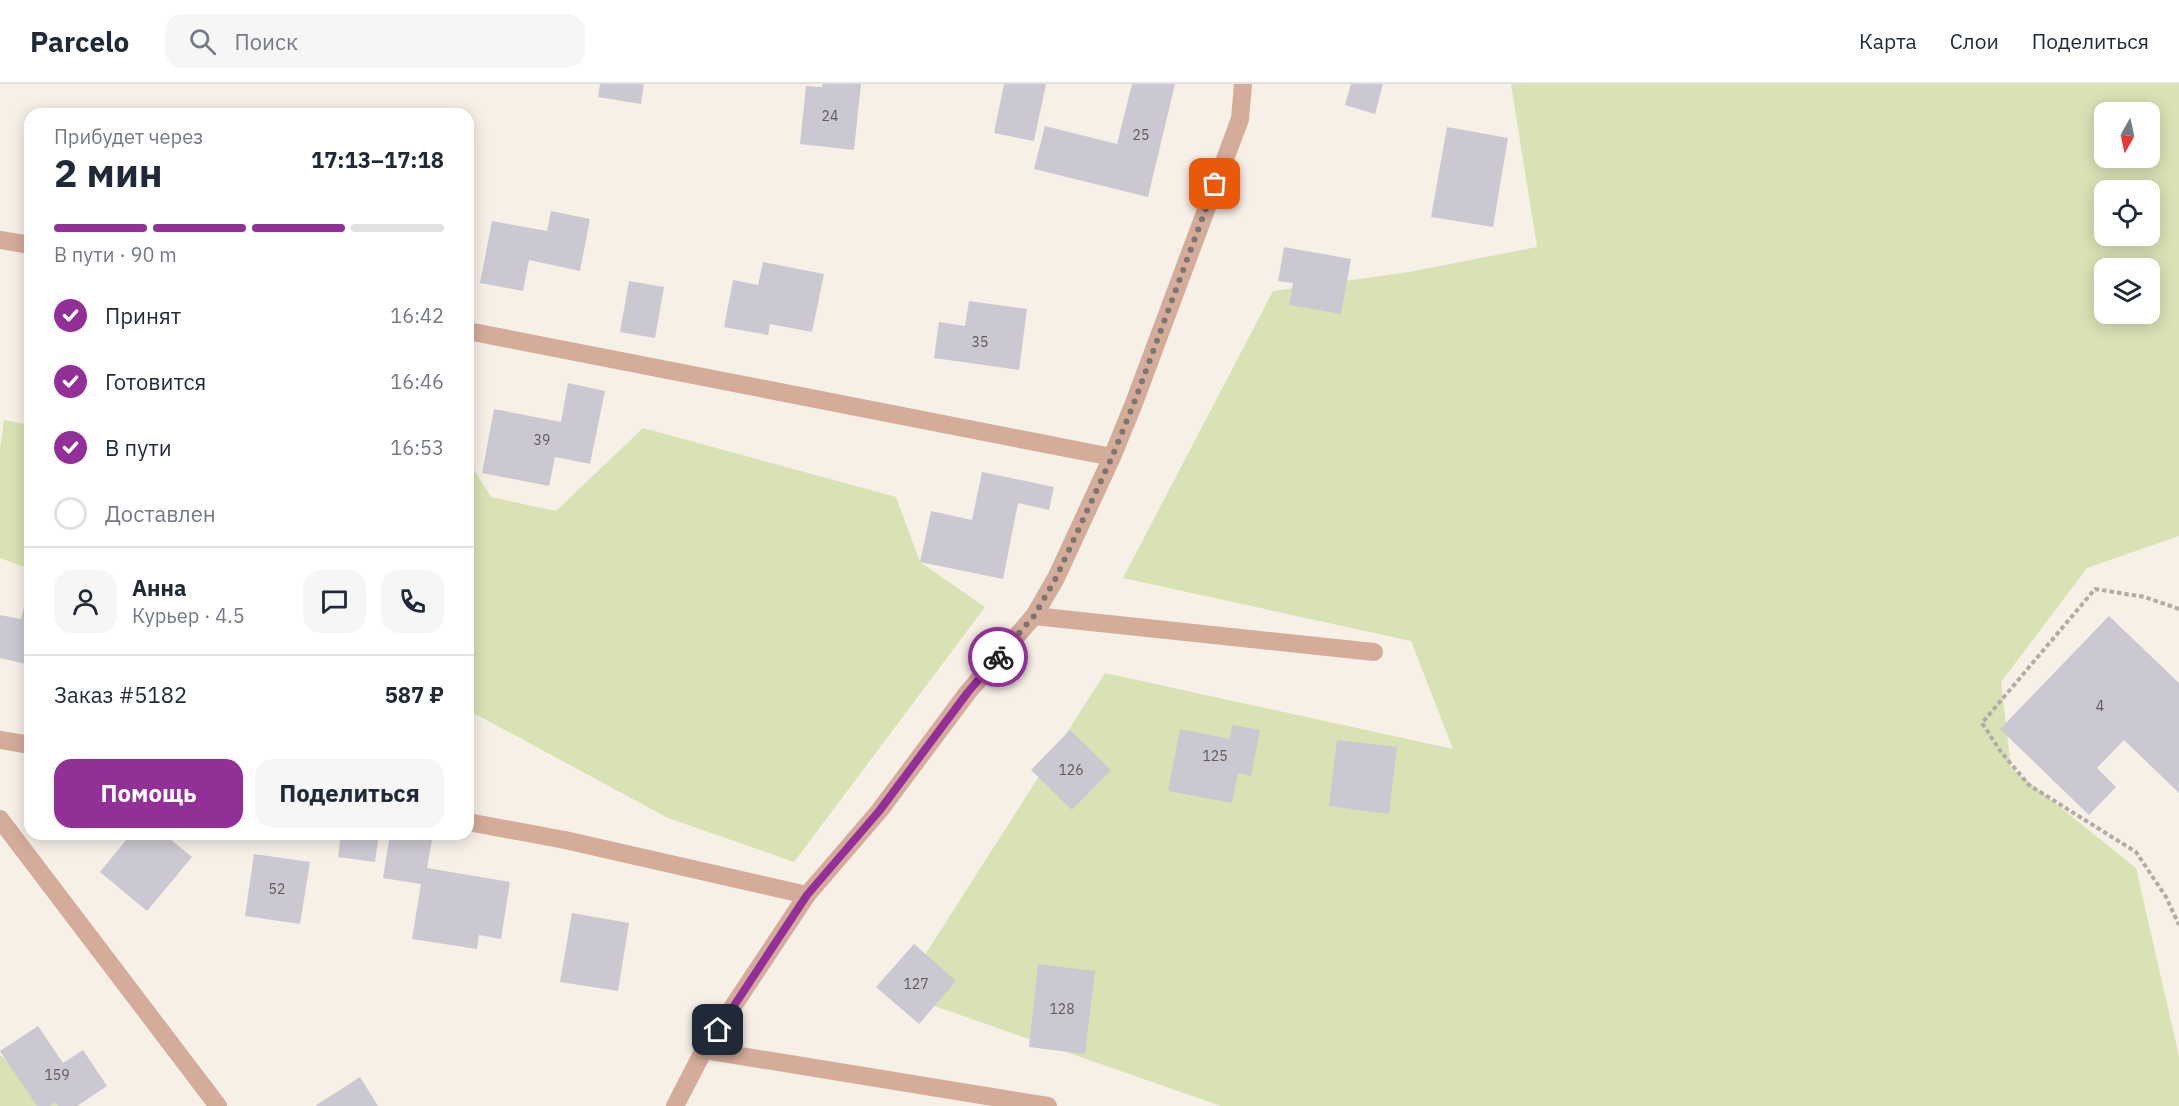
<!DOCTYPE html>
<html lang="ru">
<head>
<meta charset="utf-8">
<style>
	body { margin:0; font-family:"IBM Plex Sans",sans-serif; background:#f6f6f7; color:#1f2937; height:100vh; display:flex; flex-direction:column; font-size:22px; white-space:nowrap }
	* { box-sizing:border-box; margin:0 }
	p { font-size:20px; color:#747a83 }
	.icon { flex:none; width:33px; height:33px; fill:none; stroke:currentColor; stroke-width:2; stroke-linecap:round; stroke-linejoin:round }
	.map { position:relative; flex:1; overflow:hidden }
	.drawer { position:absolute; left:24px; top:24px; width:450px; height:732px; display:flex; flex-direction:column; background:#fff; border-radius:18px; box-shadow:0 3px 15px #0003 }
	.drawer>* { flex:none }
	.needle { width:39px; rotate:189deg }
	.buttons { position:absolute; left:2094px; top:18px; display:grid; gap:12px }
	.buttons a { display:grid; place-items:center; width:66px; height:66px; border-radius:12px; background:#fff; box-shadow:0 3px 15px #0003; font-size:30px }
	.pin { position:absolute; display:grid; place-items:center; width:51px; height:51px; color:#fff; margin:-26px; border-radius:12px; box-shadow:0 3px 9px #0006 }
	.courier { position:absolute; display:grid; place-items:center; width:60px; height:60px; margin:-30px; border:4px solid #933097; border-radius:50%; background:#fff; color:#222; box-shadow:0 2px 8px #0007 }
	.head em { font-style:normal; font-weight:700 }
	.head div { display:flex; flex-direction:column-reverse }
	.head { display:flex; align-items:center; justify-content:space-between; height:102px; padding:0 30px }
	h1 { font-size:39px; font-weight:700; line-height:45px }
	.bar { display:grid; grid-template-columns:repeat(4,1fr); gap:9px 6px; align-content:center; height:72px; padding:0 30px }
	.bar i { height:8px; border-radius:4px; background:#e0e1e3 }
	.bar .selected { background:#933097 }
	.bar p { grid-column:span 4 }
	.line { display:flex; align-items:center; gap:15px; padding:0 30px; border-top:2px solid #e0e1e3 }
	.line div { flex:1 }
	.round { display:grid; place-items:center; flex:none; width:63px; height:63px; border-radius:18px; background:#f6f6f7 }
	ol { padding:0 30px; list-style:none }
	li { display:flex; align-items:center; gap:18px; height:66px }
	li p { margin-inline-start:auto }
	li .icon { padding:6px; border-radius:50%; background:#933097; color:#fff; stroke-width:4 }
	li:last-child { color:#747a83 }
	li i { width:33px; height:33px; border:3px solid #e0e1e3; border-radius:50% }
	.primary-button { display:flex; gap:12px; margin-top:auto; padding:12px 30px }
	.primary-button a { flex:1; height:69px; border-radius:18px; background:#933097; color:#fff; font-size:24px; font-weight:700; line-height:69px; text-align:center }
	.primary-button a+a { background:#f6f6f7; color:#1f2937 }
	header { display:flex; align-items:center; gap:36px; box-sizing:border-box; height:84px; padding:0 30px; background:#fff; border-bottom:2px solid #e0e1e3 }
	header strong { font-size:28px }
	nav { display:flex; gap:33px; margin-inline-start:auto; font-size:21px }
	.search { width:420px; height:54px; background:#f6f6f7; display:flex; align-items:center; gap:15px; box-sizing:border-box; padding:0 21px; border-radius:18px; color:#747a83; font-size:22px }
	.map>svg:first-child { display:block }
	.green { fill:#d9e2b5; fill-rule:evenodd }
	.building { fill:#ccc8d2 }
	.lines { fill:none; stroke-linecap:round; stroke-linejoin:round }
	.path { stroke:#b2aca5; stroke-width:4; stroke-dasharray:4.5 3; stroke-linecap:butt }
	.minor { stroke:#d5ab9a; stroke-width:18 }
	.done { stroke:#7b7671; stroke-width:6; stroke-dasharray:0 10.8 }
	.route { stroke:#933097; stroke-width:8 }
	.labels { text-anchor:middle; stroke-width:6; stroke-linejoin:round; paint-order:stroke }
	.number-label { font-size:14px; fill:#5d5a59 }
</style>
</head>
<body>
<header>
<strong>Parcelo</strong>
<div class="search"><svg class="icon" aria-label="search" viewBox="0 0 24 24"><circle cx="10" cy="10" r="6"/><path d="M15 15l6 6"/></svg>Поиск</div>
<nav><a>Карта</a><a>Слои</a><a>Поделиться</a></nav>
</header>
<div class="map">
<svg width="2179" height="1022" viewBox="0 0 2179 1022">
	<rect width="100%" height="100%" fill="#f7f0e7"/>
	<g class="green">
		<path d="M1511,0H2179V452L2087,484L2001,598L2011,684L2136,784L2179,972V1022H1221L900,910L1105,589L1453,665L1411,557L1123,494L1273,207L1409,188L1537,163ZM2104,28H2150V74H2104ZM2104,106H2150V152H2104ZM2104,184H2150V230H2104Z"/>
		<polygon points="4,336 30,341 30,485 0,474 0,366"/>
		<polygon points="643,344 896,413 920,478 985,523 794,778 668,734 468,626 468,376 491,413 556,427"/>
		<polygon points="0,971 71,1022 0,1022"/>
	</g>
	<g class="building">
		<polygon points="600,0 644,0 641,20 598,13"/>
		<polygon points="822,0 861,0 854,66 800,60 806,2 822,3"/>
		<polygon points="1004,0 1046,0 1034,57 994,49"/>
		<polygon points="1132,0 1175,0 1148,113 1034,85 1045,42 1117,60"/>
		<polygon points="1351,0 1383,0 1375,30 1345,21"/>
		<polygon points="1447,43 1508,54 1493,143 1431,133"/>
		<polygon points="551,127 590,135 580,187 529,176 523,207 480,199 492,137 547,147"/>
		<polygon points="1284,163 1351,175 1341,230 1289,221 1293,199 1278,197"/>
		<polygon points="763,178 824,190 812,248 770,240 768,251 724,243 733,196 758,201"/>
		<polygon points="629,197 664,203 655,254 620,248"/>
		<polygon points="969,217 1027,225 1019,286 934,274 939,238 965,242"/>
		<polygon points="568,299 605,307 590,380 555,373 549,402 482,389 494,325 561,338"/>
		<polygon points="982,388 1054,403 1049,426 1018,419 1003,495 920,478 931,427 972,436"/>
		<polygon points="27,510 30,511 30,581 0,574 0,531 21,535"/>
		<polygon points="2109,532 2179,599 2179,709 2124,656 2097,684 2116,703 2089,731 2000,645"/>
		<polygon points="1232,641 1260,646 1251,692 1238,689 1232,719 1168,707 1180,645 1230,655"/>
		<polygon points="1070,646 1111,686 1072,726 1031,686"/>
		<polygon points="1337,656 1397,663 1389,730 1329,722"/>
		<polygon points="131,750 164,750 192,773 147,827 100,788"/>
		<polygon points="341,750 379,750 375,778 338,773"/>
		<polygon points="390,750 433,750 427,784 510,798 501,855 479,851 477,865 412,855 421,800 383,794"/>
		<polygon points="254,770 310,778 300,840 245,832"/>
		<polygon points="572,829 629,839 618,907 560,898"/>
		<polygon points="914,860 956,897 919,940 876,903"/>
		<polygon points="1038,880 1095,887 1085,970 1029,963"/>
		<polygon points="38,942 63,979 83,966 107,1002 77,1022 58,1022 55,1018 50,1022 37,1022 0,967"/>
		<polygon points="360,993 378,1022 315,1022"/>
	</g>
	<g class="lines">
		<polyline class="path" points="2179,525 2145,513 2095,505 1982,639 2001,668 2029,701 2136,768 2166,813 2179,841"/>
		<g class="minor">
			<polyline points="0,156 30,161"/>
			<polyline points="468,247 1112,373"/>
			<polyline points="1034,532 1374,568"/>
			<polyline points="0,656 30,661"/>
			<polyline points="0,735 218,1022"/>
			<polyline points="468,738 565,756 807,811"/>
			<polyline points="704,966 807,811 880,726 968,608 1034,532 1056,494 1112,373 1134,319 1240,35 1243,0"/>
			<polyline points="675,1022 704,966 1048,1022"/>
		</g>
	</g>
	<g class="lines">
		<polyline class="done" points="998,573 1034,532 1056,494 1112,373 1134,319 1215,100"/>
		<polyline class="route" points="718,946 807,811 880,726 968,608 998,573"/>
	</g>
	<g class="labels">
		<g class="number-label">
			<text x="830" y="37">24</text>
			<text x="1141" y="56">25</text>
			<text x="980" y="263">35</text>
			<text x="542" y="361">39</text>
			<text x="2100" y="627">4</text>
			<text x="1215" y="677">125</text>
			<text x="1071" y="691">126</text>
			<text x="277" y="810">52</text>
			<text x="916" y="905">127</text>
			<text x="1062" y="930">128</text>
			<text x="57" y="996">159</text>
		</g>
	</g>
</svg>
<div class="buttons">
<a><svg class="needle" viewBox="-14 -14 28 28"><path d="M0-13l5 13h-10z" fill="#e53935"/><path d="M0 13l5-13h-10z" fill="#747a83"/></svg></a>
<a><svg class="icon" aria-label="locate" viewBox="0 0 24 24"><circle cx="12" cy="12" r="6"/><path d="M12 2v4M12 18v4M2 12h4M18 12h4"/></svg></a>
<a><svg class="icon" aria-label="layers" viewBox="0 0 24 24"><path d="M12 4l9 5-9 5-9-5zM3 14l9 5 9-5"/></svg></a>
</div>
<div class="pin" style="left:1215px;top:100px;background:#ea580c"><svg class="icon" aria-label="bag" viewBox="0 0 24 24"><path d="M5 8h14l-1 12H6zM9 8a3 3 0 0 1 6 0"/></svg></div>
<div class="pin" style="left:718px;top:946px;background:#1f2937"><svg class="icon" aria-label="home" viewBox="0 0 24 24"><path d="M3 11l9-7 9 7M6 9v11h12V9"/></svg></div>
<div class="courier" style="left:998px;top:573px"><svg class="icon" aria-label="bike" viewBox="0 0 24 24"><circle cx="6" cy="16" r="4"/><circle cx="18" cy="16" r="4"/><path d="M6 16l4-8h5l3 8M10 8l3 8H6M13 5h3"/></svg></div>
<section class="drawer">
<div class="head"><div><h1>2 мин</h1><p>Прибудет через</p></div><em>17:13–17:18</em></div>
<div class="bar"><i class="selected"></i><i class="selected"></i><i class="selected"></i><i></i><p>В пути · 90 m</p></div>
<ol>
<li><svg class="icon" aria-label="check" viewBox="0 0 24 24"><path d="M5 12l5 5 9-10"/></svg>Принят<p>16:42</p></li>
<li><svg class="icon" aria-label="check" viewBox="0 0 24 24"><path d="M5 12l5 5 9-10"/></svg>Готовится<p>16:46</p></li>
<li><svg class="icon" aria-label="check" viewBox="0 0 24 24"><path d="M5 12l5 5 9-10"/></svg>В пути<p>16:53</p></li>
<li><i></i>Доставлен</li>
</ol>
<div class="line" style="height:108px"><a class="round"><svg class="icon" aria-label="person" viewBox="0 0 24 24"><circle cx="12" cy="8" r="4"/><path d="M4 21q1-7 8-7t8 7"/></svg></a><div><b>Анна</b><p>Курьер · 4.5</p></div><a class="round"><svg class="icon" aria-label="chat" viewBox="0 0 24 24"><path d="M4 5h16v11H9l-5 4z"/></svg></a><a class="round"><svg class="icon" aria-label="phone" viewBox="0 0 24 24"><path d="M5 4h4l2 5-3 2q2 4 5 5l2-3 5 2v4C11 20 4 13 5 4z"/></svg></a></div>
<div class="line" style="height:78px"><div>Заказ #5182</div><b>587 ₽</b></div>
<div class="primary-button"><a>Помощь</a><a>Поделиться</a></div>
</section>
</div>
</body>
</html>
